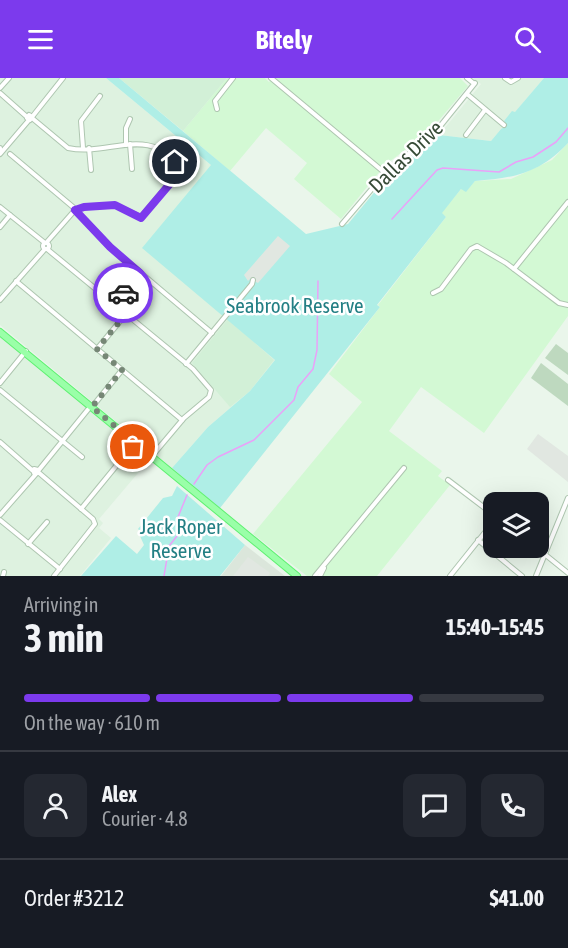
<!DOCTYPE html>
<html lang="en">
<head>
<meta charset="utf-8">
<style>
	body { margin:0; font-family:"Asap Condensed",sans-serif; background:#242831; color:#f1f3f6; height:100vh; display:flex; flex-direction:column; font-size:22px; white-space:nowrap }
	* { box-sizing:border-box; margin:0 }
	p { font-size:20px; color:#9ea1a6 }
	.icon { flex:none; width:33px; height:33px; fill:none; stroke:currentColor; stroke-width:2; stroke-linecap:round; stroke-linejoin:round }
	.map { position:relative; height:498px; overflow:hidden }
	.drawer { display:flex; flex-direction:column; background:#171b24; flex:1 }
	.drawer>* { flex:none }
	.buttons { position:absolute; left:483px; top:414px; display:grid; gap:12px }
	.buttons a { display:grid; place-items:center; width:66px; height:66px; border-radius:12px; background:#171b24; box-shadow:0 6px 24px #0002; font-size:30px }
	.pin { position:absolute; display:grid; place-items:center; width:51px; height:51px; color:#fff; margin:-26px; border:3px solid #fff; border-radius:50%; box-shadow:0 2px 6px #0007 }
	.courier { position:absolute; display:grid; place-items:center; width:60px; height:60px; margin:-30px; border:4px solid #7c3aed; border-radius:50%; background:#fff; color:#222; box-shadow:0 2px 8px #0007 }
	.overview em { font-style:normal; font-weight:700 }
	.overview div { display:flex; flex-direction:column-reverse }
	.overview { display:flex; align-items:center; justify-content:space-between; height:102px; padding:0 24px }
	h1 { font-size:39px; font-weight:700; line-height:45px }
	.bar { display:grid; grid-template-columns:repeat(4,1fr); gap:9px 6px; align-content:center; height:72px; padding:0 24px }
	.bar i { height:8px; border-radius:4px; background:#363941 }
	.bar .current { background:#7c3aed }
	.bar p { grid-column:span 4 }
	.line { display:flex; align-items:center; gap:15px; padding:0 24px; border-top:2px solid #363941 }
	.line div { flex:1 }
	.round { display:grid; place-items:center; flex:none; width:63px; height:63px; border-radius:12px; background:#242831 }
	header { display:flex; justify-content:space-between; align-items:center; height:78px; padding:0 24px; background:#7c3aed; color:#fff; font-size:27px; font-weight:700 }
	.map>svg:first-child { display:block }
	.residential { fill:#def2e0 }
	.commercial { fill:#d3f9d4 }
	.industrial { fill:#dbe6db }
	.education { fill:#d2f0d7 }
	.green { fill:#afeee6 }
	.parking { fill:#e1e7e1 }
	.lines { fill:none; stroke-linecap:round; stroke-linejoin:round }
	.stream { stroke:#eaa1f8; stroke-width:1.5 }
	.building { fill:#bed9bf }
	.minor-casing { stroke:#aec6b0; stroke-width:6 }
	.major-casing { stroke:#5ef071; stroke-width:8 }
	.minor { stroke:#fff; stroke-width:4 }
	.major { stroke:#9affa8; stroke-width:6 }
	.done { stroke:#768776; stroke-width:6; stroke-dasharray:0 10.8 }
	.route { stroke:#7c3aed; stroke-width:8 }
	.labels { text-anchor:middle; stroke-width:5; stroke-linejoin:round; paint-order:stroke }
	.street-label { font-size:21px; fill:#374b37; stroke:#fff }
	.park-label { font-size:21px; fill:#237f84; stroke:#fff }
</style>
</head>
<body>
<header><svg class="icon" aria-label="menu" viewBox="0 0 24 24"><path d="M4 6h16M4 12h16M4 18h16"/></svg>Bitely<svg class="icon" aria-label="search" viewBox="0 0 24 24"><circle cx="10" cy="10" r="6"/><path d="M15 15l6 6"/></svg></header>
<div class="map">
<svg width="568" height="498" viewBox="0 0 568 498">
	<rect width="100%" height="100%" fill="#eaf6eb"/>
	<g class="residential">
		<polygon points="0,0 106,0 211,87 228,241 275,282 250,313 208,349 172,390 0,247"/>
		<polygon points="473,0 544,0 506,45 505,50 501,51 491,63 439,57 481,6"/>
		<polygon points="0,257 149,382 99,441 103,445 99,450 111,460 80,498 0,498"/>
	</g>
	<g class="commercial">
		<polygon points="227,0 265,0 269,4 273,0 460,0 468,8 429,54 385,87 341,141 294,101 307,85 266,50 230,93 183,53"/>
		<polygon points="568,65 568,238 484,355 421,309 389,353 442,393 438,398 450,407 377,498 307,498 253,456 362,324 329,296 380,229 378,227 446,139 441,135 462,110 466,113 475,103 511,101 552,82"/>
	</g>
	<polygon class="industrial" points="245,467 285,498 221,498"/>
	<g class="education">
		<polygon points="119,0 227,0 183,53"/>
		<polygon points="228,241 274,282 250,313 230,329 192,285"/>
	</g>
	<g class="green">
		<path d="M106,0H119L306,156L348,146L391,94L439,57L491,63L501,51L506,48L504,43L512,33L515,34L544,0H568V65C540,95 515,100 475,103L466,114L461,111L442,135L446,139L377,227L380,229L220,430L172,390L208,349L250,313L275,282L142,170L211,87Z"/>
		<polygon points="177,408 245,467 220,498 81,498 116,458 137,476 144,467 140,458 142,455 138,451 163,420 172,418"/>
	</g>
	<g class="parking">
		<polygon points="278,158 290,168 258,205 250,201 248,203 244,197"/>
		<polygon points="538,356 568,378 568,404 527,371"/>
		<polygon points="248,479 270,495 268,498 233,498"/>
	</g>
	<g class="lines">
		<g class="stream">
			<polyline points="392,141 437,92 443,90 499,94 516,84 533,79 556,64 568,50"/>
			<polyline points="194,406 207,387 218,379 254,362 294,322 298,309 313,291 317,272 318,203"/>
			<polyline points="164,498 169,468 177,458 178,439 187,417"/>
		</g>
	</g>
	<g class="building">
		<polygon points="556,266 568,275 568,297 545,280"/>
		<polygon points="541,285 568,306 568,328 531,300"/>
	</g>
	<g class="lines">
		<g class="minor-casing">
			<g id="minor">
				<polyline points="271,0 385,95"/>
				<polyline points="467,0 472,4"/>
				<polyline points="505,0 511,4 518,0"/>
				<polyline points="0,10 9,0"/>
				<polyline points="0,15 27,39"/>
				<polyline points="467,16 504,47"/>
				<polyline points="217,31 215,23 233,0"/>
				<polygon points="29,37 32,39 30,42 27,40"/>
				<polyline points="32,39 63,0"/>
				<path d="M32,40L68,70C110,79 149,45 181,91L141,139L115,127L84,129L75,132L46,165"/>
				<polyline points="466,57 485,32"/>
				<polyline points="130,66 132,91"/>
				<polyline points="126,67 126,50 130,41"/>
				<polyline points="0,70 0,72"/>
				<polyline points="83,70 81,43 100,18"/>
				<polyline points="89,70 91,92"/>
				<polyline points="0,76 29,42"/>
				<polyline points="10,76 73,129 110,169 212,255"/>
				<polyline points="0,129 45,165"/>
				<polyline points="342,146 388,92 433,57 475,5"/>
				<polyline points="0,149 10,137"/>
				<circle cx="46" cy="168" r="3"/>
				<polyline points="47,171 193,291 211,312 209,319 184,340 152,378"/>
				<polyline points="514,191 568,124"/>
				<polyline points="16,203 182,342"/>
				<polyline points="433,215 441,211 471,171 477,168 506,185 559,225 568,227"/>
				<polyline points="0,222 45,171"/>
				<polyline points="114,226 140,195"/>
				<polyline points="97,271 126,236"/>
				<polyline points="186,286 252,206 253,202"/>
				<polyline points="0,305 26,273"/>
				<polyline points="0,312 82,379"/>
				<polyline points="92,329 122,292"/>
				<polyline points="0,364 33,393"/>
				<polygon points="34,391 38,392 38,395 34,395"/>
				<polyline points="38,393 90,329"/>
				<polyline points="38,394 93,441 95,446 54,498"/>
				<polyline points="448,402 494,437"/>
				<polyline points="81,431 135,365"/>
				<polyline points="0,437 36,396"/>
				<polyline points="0,442 60,491"/>
				<polyline points="478,462 522,498"/>
				<polyline points="28,466 47,444"/>
				<polyline points="537,470 568,495"/>
				<polyline points="3,498 4,494"/>
				<polyline points="315,498 404,390"/>
				<polyline points="320,498 324,490"/>
				<polyline points="450,498 494,443"/>
				<polyline points="536,498 568,420"/>
			</g>
		</g>
		<g class="major-casing">
			<polyline id="major" points="0,254 297,498"/>
		</g>
		<use href="#minor" class="minor"/>
		<use href="#major" class="major"/>
	</g>
	<g class="lines">
		<polyline class="done" points="123,215 114,226 126,236 97,271 122,292 92,329 135,365 133,369"/>
		<polyline class="route" points="123,215 140,195 110,169 75,132 84,129 115,127 141,140 180,94 180,89 175,84"/>
	</g>
	<g class="labels">
		<g class="street-label">
			<text transform="translate(406 79) rotate(-44)" y="7">Dallas Drive</text>
		</g>
		<g class="park-label">
			<text x="295" y="235">Seabrook Reserve</text>
			<text x="181" y="456">Jack Roper<tspan x="181" dy="24">Reserve</tspan></text>
		</g>
	</g>
</svg>
<div class="buttons">
<a><svg class="icon" aria-label="layers" viewBox="0 0 24 24"><path d="M12 4l9 5-9 5-9-5zM3 14l9 5 9-5"/></svg></a>
</div>
<div class="pin" style="left:133px;top:369px;background:#ea580c"><svg class="icon" aria-label="bag" viewBox="0 0 24 24"><path d="M5 8h14l-1 12H6zM9 8a3 3 0 0 1 6 0"/></svg></div>
<div class="pin" style="left:175px;top:84px;background:#1f2937"><svg class="icon" aria-label="home" viewBox="0 0 24 24"><path d="M3 11l9-7 9 7M6 9v11h12V9"/></svg></div>
<div class="courier" style="left:123px;top:215px"><svg class="icon" aria-label="car" viewBox="0 0 24 24"><path d="M5 17H2v-5l4-1 3-4h7l3 4 3 1v5h-3M9 17h6M6 11h13"/><circle cx="7" cy="17" r="2"/><circle cx="17" cy="17" r="2"/></svg></div>
</div>
<section class="drawer">
<div class="overview"><div><h1>3 min</h1><p>Arriving in</p></div><em>15:40–15:45</em></div>
<div class="bar"><i class="current"></i><i class="current"></i><i class="current"></i><i></i><p>On the way · 610 m</p></div>
<div class="line" style="height:108px"><a class="round"><svg class="icon" aria-label="person" viewBox="0 0 24 24"><circle cx="12" cy="8" r="4"/><path d="M4 21q1-7 8-7t8 7"/></svg></a><div><b>Alex</b><p>Courier · 4.8</p></div><a class="round"><svg class="icon" aria-label="chat" viewBox="0 0 24 24"><path d="M4 5h16v11H9l-5 4z"/></svg></a><a class="round"><svg class="icon" aria-label="phone" viewBox="0 0 24 24"><path d="M5 4h4l2 5-3 2q2 4 5 5l2-3 5 2v4C11 20 4 13 5 4z"/></svg></a></div>
<div class="line" style="height:78px"><div>Order #3212</div><b>$41.00</b></div>
</section>
</body>
</html>
